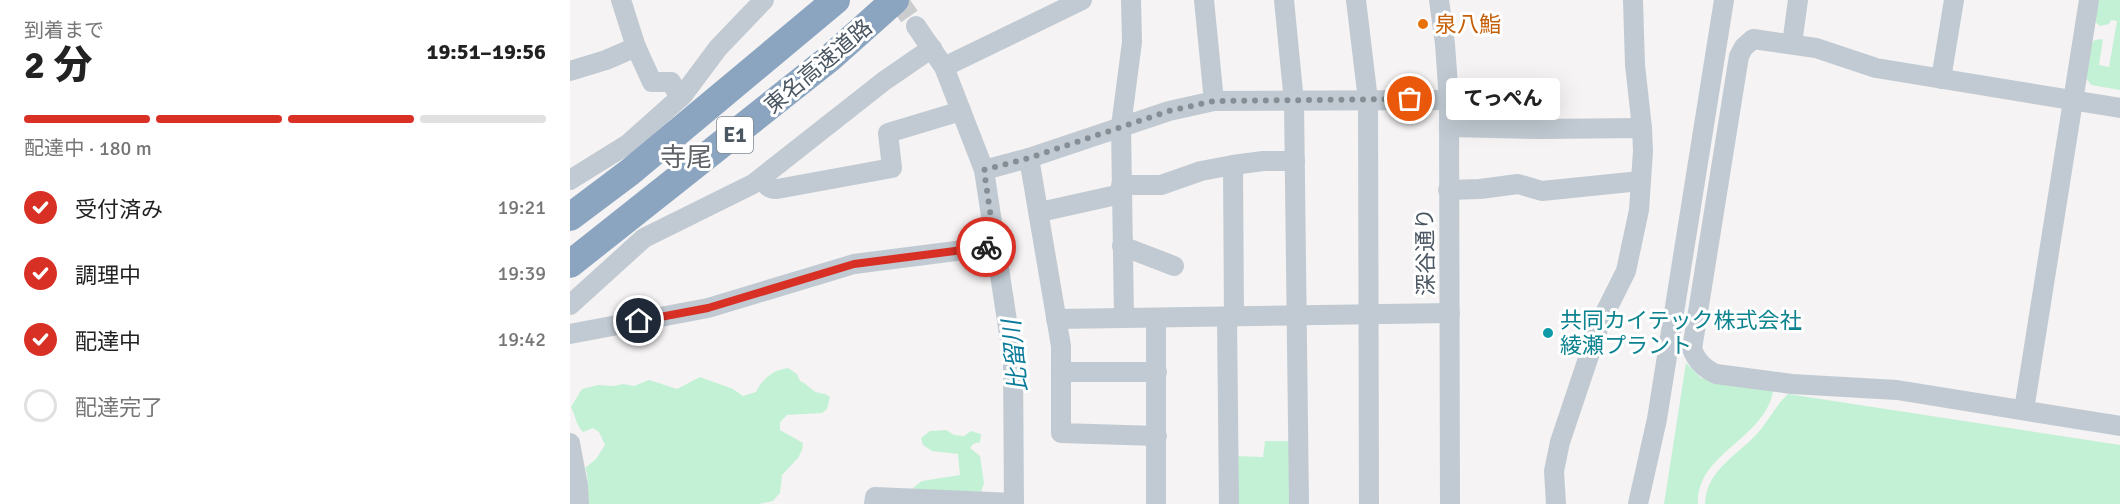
<!DOCTYPE html>
<html lang="ja">
<head>
<meta charset="utf-8">
<style>
	body { margin:0; font-family:Signika,"Noto Sans JP",sans-serif; background:#f2f2f2; color:#222; height:100vh; display:flex; flex-direction:column; font-size:22px; white-space:nowrap }
	* { box-sizing:border-box; margin:0 }
	p { font-size:20px; color:#767676 }
	.icon { flex:none; width:33px; height:33px; fill:none; stroke:currentColor; stroke-width:2; stroke-linecap:round; stroke-linejoin:round }
	.map { position:relative; flex:1; overflow:hidden }
	.sheet { display:flex; flex-direction:column; background:#fff; width:570px }
	.sheet>* { flex:none }
	.pin { position:absolute; display:grid; place-items:center; width:51px; height:51px; color:#fff; margin:-26px; border:3px solid #fff; border-radius:50%; box-shadow:0 2px 6px #0007 }
	.courier { position:absolute; display:grid; place-items:center; width:60px; height:60px; margin:-30px; border:4px solid #d93025; border-radius:50%; background:#fff; color:#222; box-shadow:0 2px 8px #0007 }
	.bubble { position:absolute; height:42px; border-radius:6px; background:#fff; box-shadow:0 6px 24px #0002; font-size:20px; font-weight:800; line-height:42px; text-align:center }
	.summary em { font-style:normal; font-weight:800 }
	.summary div { display:flex; flex-direction:column-reverse }
	.summary { display:flex; align-items:center; justify-content:space-between; height:102px; padding:0 24px }
	h1 { font-size:39px; font-weight:800; line-height:45px }
	.bar { display:grid; grid-template-columns:repeat(4,1fr); gap:9px 6px; align-content:center; height:72px; padding:0 24px }
	.bar i { height:8px; border-radius:4px; background:#e0e0e0 }
	.bar .current { background:#d93025 }
	.bar p { grid-column:span 4 }
	ol { padding:0 24px; list-style:none }
	li { display:flex; align-items:center; gap:18px; height:66px }
	li p { margin-inline-start:auto }
	li .icon { padding:6px; border-radius:50%; background:#d93025; color:#fff; stroke-width:4 }
	li:last-child { color:#767676 }
	li i { width:33px; height:33px; border:3px solid #e0e0e0; border-radius:50% }
	main { display:flex; flex:1; min-height:0 }
	.map>svg:first-child { display:block }
	.green { fill:#c3f1d5 }
	.lines { fill:none; stroke-linecap:round; stroke-linejoin:round }
	.minor-tunnel { stroke:#caccce; stroke-width:20; stroke-dasharray:20 10; stroke-linecap:butt }
	.minor { stroke:#c1cad2; stroke-width:20 }
	.highway { stroke:#8ba5c1; stroke-width:28 }
	.done { stroke:#868d94; stroke-width:6; stroke-dasharray:0 10.8 }
	.route { stroke:#d93025; stroke-width:8 }
	.food-dot { fill:#e8710a; stroke:#fff; stroke-width:2 }
	.culture-dot { fill:#0f9aa8; stroke:#fff; stroke-width:2 }
	.labels { text-anchor:middle; stroke-width:6; stroke-linejoin:round; paint-order:stroke }
	.shield { fill:#fff; stroke:#808990; stroke-width:1.5 }
	.shield-label { font-size:21px; font-weight:bold; fill:#4a5661 }
	.food-label { font-size:22px; fill:#c56008; stroke:#fff; text-anchor:start }
	.street-label { font-size:22px; fill:#4a5661; stroke:#fff }
	.culture-label { font-size:22px; fill:#0d838f; stroke:#fff; text-anchor:start }
	.water-label { font-size:24px; font-style:italic; fill:#0c7c9b; stroke:#fff }
	.quarter-label { font-size:26px; fill:#5f6368; stroke:#fff }
</style>
</head>
<body>
<main>
<section class="sheet">
<div class="summary"><div><h1>2 分</h1><p>到着まで</p></div><em>19:51–19:56</em></div>
<div class="bar"><i class="current"></i><i class="current"></i><i class="current"></i><i></i><p>配達中 · 180 m</p></div>
<ol>
<li><svg class="icon" aria-label="check" viewBox="0 0 24 24"><path d="M5 12l5 5 9-10"/></svg>受付済み<p>19:21</p></li>
<li><svg class="icon" aria-label="check" viewBox="0 0 24 24"><path d="M5 12l5 5 9-10"/></svg>調理中<p>19:39</p></li>
<li><svg class="icon" aria-label="check" viewBox="0 0 24 24"><path d="M5 12l5 5 9-10"/></svg>配達中<p>19:42</p></li>
<li><i></i>配達完了</li>
</ol>
</section>
<div class="map">
<svg width="1550" height="504" viewBox="0 0 1550 504">
	<rect width="100%" height="100%" fill="#f5f3f3"/>
	<g class="green">
		<polygon points="1525,0 1550,0 1550,90 1521,85 1516,78 1521,43 1525,40 1533,39 1529,65 1539,67 1547,21 1541,20 1539,24 1530,26 1524,21"/>
		<path d="M1116,363L1131,378L1203,391C1195,439 1126,453 1128,504H1094Z"/>
		<path d="M218,368L227,374L230,381C236,383 240,389 246,392C252,394 255,393 260,397L257,409L252,413L217,415L210,422V430L233,443L232,450L228,458L212,475L210,493L203,501L189,504H16C15,492 20,478 15,468L26,459L35,445L29,432L23,428L13,432C7,427 5,415 1,407L12,389L28,385L44,386L53,384L64,386L79,380L107,389L130,377L163,389L173,396L186,392C193,378 203,370 218,368Z"/>
		<path d="M1218,394L1550,445V504H1135C1136,471 1166,456 1186,435C1198,422 1205,406 1218,394Z"/>
		<polygon points="376,430 384,435 394,436 401,431 411,434 410,442 403,444 400,448 410,456 414,483 411,492 348,495 343,488 352,481 390,475 388,454 362,451 353,445 351,438 360,431"/>
		<polygon points="695,441 722,441 722,504 664,504 664,456 693,457"/>
	</g>
	<g class="lines">
		<polyline class="minor-tunnel" points="328,0 346,26"/>
		<g class="minor">
			<polyline points="51,0 66,47"/>
			<polyline points="561,0 562,42 551,126 554,318 880,313"/>
			<polyline points="634,0 644,101"/>
			<polyline points="714,0 724,102 729,504"/>
			<polyline points="786,0 798,100 799,504"/>
			<polyline points="869,0 875,44 879,100 880,504"/>
			<polyline points="346,26 374,67 414,170 443,360 444,504"/>
			<polyline points="1222,44 1228,0"/>
			<polyline points="374,67 512,0"/>
			<polyline points="0,71 36,60 66,47 82,82 101,82 110,98"/>
			<polyline points="1371,79 1384,0"/>
			<path d="M1550,108L1306,68L1246,48L1183,39L1174,47L1169,56L1122,349C1127,361 1133,368 1146,374L1222,384L1327,390L1550,426"/>
			<polyline points="879,127 968,129 1072,128"/>
			<polyline points="459,158 491,346 491,433 587,436"/>
			<polyline points="663,165 664,317"/>
			<polyline points="414,170 459,158 599,111 644,101 879,100"/>
			<path d="M192,178C196,185 198,189 207,189L322,168L318,133L391,111"/>
			<polyline points="0,180 58,144 113,95 148,48 194,0"/>
			<polyline points="551,185 591,185 631,171 663,165 693,161 725,161"/>
			<polyline points="878,190 910,189 948,184 972,191 1070,181"/>
			<polyline points="470,212 551,194"/>
			<polyline points="552,246 604,266"/>
			<polyline points="0,305 74,238 183,184 314,81 362,48"/>
			<polyline points="657,318 659,504"/>
			<polyline points="486,319 554,318"/>
			<polyline points="0,334 138,308 284,264 425,246"/>
			<polyline points="491,372 587,372"/>
			<polyline points="1454,410 1519,0"/>
			<polyline points="0,443 8,486 9,504"/>
			<polyline points="304,504 305,497 444,503"/>
			<polyline points="586,504 586,318"/>
			<polyline points="986,504 984,471 990,442 1030,323 1056,271 1069,210 1073,151 1072,128 1065,65 1063,0"/>
			<polyline points="1068,504 1087,419 1154,0"/>
		</g>
		<g class="highway">
			<polyline points="0,217 60,172 266,0"/>
			<polyline points="0,264 260,58 325,0"/>
		</g>
	</g>
	<g class="lines">
		<polyline class="done" points="416,247 425,246 414,170 459,158 599,111 644,101 840,99"/>
		<polyline class="route" points="69,321 138,308 284,264 416,247"/>
	</g>
	<circle class="food-dot" cx="853" cy="24" r="6"/>
	<circle class="culture-dot" cx="978" cy="333" r="6"/>
	<g class="labels">
		<rect class="shield" x="147" y="117" width="36" height="36" rx="4.5"/>
		<g class="shield-label">
			<text x="165" y="142">E1</text>
		</g>
		<g class="food-label">
			<text x="865" y="32">泉八鮨</text>
		</g>
		<g class="street-label">
			<text transform="translate(248 66) rotate(-40)" y="8">東名高速道路</text>
			<text transform="translate(855 252) rotate(-91)" y="8">深谷通り</text>
		</g>
		<g class="culture-label">
			<text x="990" y="328">共同カイテック株式会社<tspan x="990" dy="25">綾瀬プラント</tspan></text>
		</g>
		<g class="water-label">
			<text transform="translate(445 356) rotate(-96)" y="8">比留川</text>
		</g>
		<g class="quarter-label">
			<text x="116" y="166">寺尾</text>
		</g>
	</g>
</svg>
<div class="pin" style="left:840px;top:99px;background:#ea580c"><svg class="icon" aria-label="bag" viewBox="0 0 24 24"><path d="M5 8h14l-1 12H6zM9 8a3 3 0 0 1 6 0"/></svg></div>
<div class="pin" style="left:69px;top:321px;background:#1f2937"><svg class="icon" aria-label="home" viewBox="0 0 24 24"><path d="M3 11l9-7 9 7M6 9v11h12V9"/></svg></div>
<div class="courier" style="left:416px;top:247px"><svg class="icon" aria-label="bike" viewBox="0 0 24 24"><circle cx="6" cy="16" r="4"/><circle cx="18" cy="16" r="4"/><path d="M6 16l4-8h5l3 8M10 8l3 8H6M13 5h3"/></svg></div>
<div class="bubble" style="left:876px;top:78px;width:114px">てっぺん</div>
</div>
</main>
</body>
</html>
